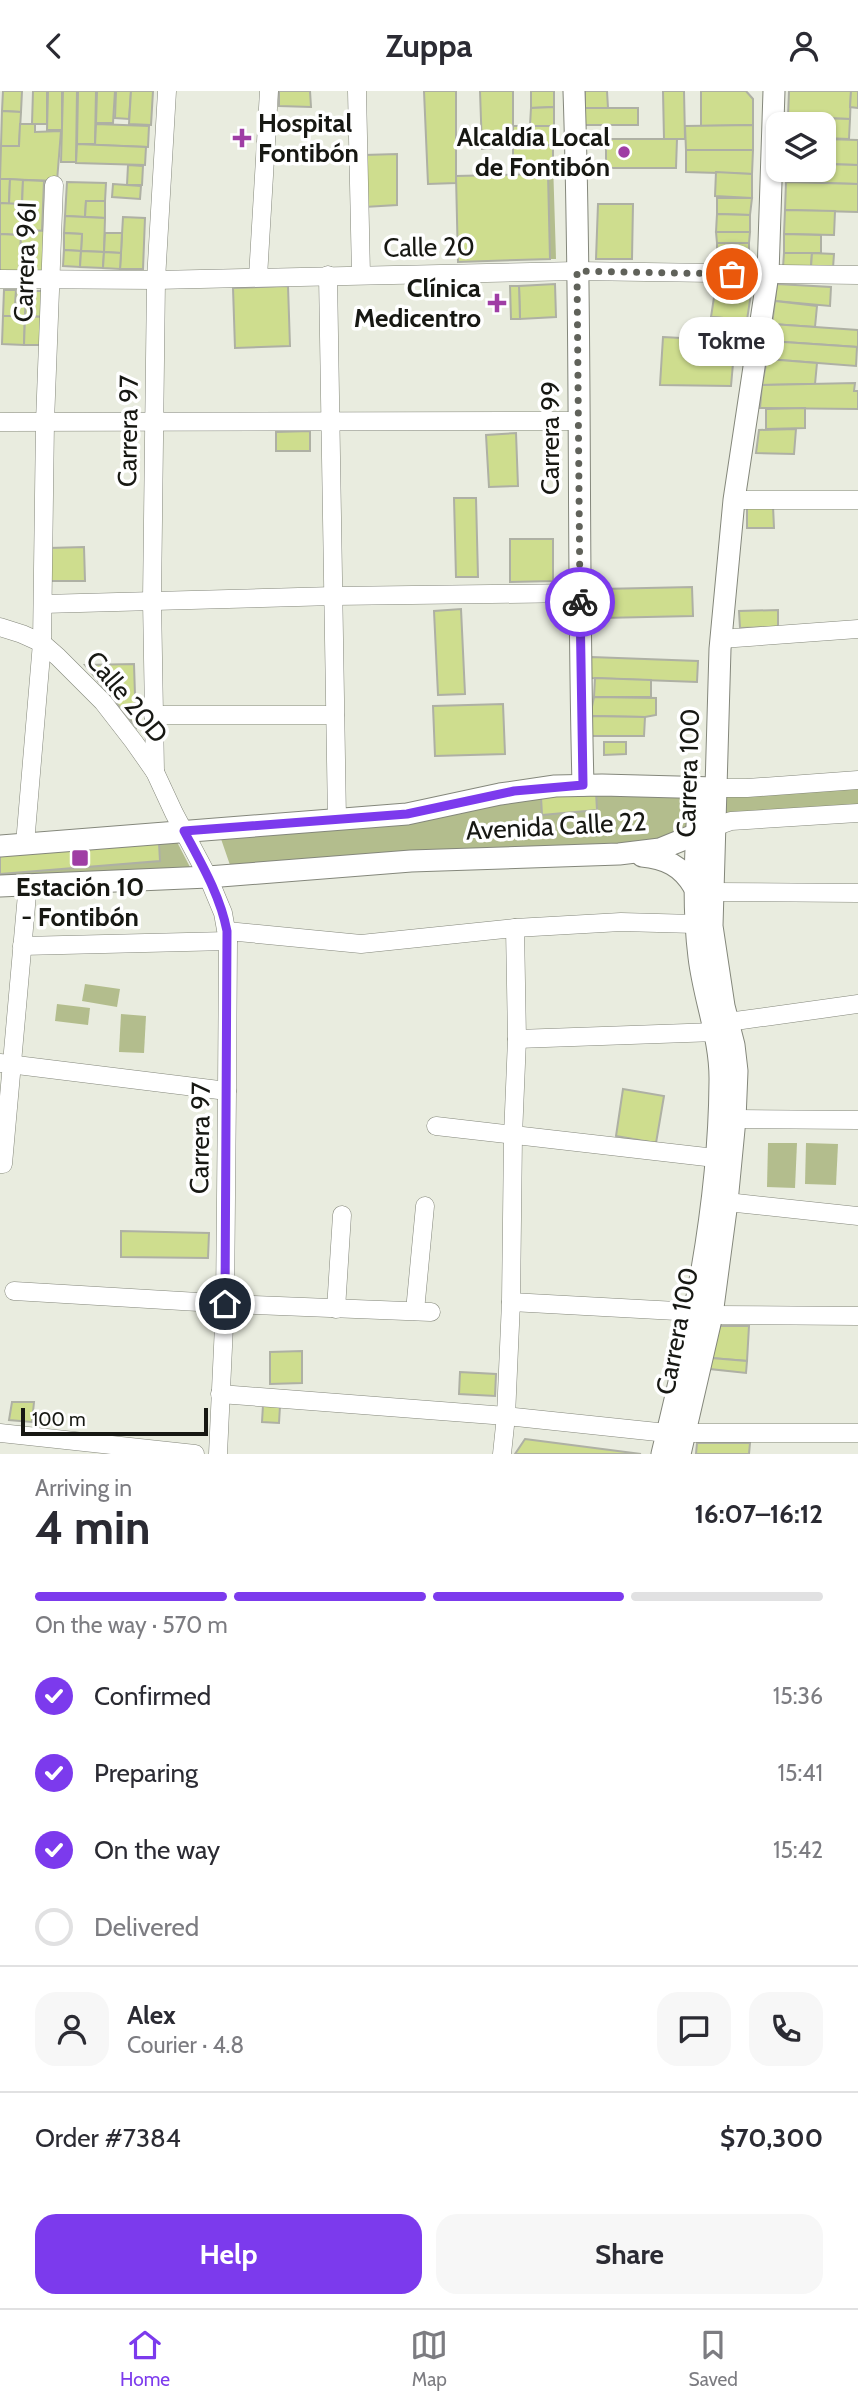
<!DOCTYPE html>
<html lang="en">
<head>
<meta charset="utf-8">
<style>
	body { margin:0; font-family:Cabin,sans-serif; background:#f7f7f7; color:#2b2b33; height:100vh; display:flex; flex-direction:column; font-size:26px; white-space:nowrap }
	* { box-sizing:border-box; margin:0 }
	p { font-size:23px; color:#7c7c81 }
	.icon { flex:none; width:38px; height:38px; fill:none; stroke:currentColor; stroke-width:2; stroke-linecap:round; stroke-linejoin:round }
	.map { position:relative; height:1363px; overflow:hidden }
	.side { display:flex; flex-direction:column; background:#fff; flex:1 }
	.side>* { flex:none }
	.fabs { position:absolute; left:766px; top:21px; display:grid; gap:14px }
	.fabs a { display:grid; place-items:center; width:70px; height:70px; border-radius:14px; background:#fff; box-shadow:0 2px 5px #0004; font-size:35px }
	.scale { position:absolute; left:21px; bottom:18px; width:187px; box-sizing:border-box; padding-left:7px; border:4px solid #171813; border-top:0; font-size:19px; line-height:24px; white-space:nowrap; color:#171813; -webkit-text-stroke:5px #fff; paint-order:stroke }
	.pin { position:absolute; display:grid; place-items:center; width:60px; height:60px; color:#fff; margin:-30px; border:4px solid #fff; border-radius:50%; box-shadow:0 2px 7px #0007 }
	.courier { position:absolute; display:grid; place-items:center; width:70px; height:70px; margin:-35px; border:5px solid #7c3aed; border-radius:50%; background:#fff; color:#222; box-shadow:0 2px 9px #0007 }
	.bubble { position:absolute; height:49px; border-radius:21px; background:#fff; box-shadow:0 2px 5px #0004; font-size:23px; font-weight:700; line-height:49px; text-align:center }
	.headline em { font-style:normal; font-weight:700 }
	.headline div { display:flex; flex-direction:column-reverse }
	.headline { display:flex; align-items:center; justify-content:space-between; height:119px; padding:0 35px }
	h1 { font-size:46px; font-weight:700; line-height:52px }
	.bar { display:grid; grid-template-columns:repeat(4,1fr); gap:10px 7px; align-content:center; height:84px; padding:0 35px }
	.bar i { height:9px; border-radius:5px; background:#e1e1e2 }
	.bar .on { background:#7c3aed }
	.bar p { grid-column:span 4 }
	.line { display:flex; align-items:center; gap:18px; padding:0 35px; border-top:2px solid #e1e1e2 }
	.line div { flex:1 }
	.round { display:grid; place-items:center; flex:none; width:74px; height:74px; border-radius:21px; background:#f7f7f7 }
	ol { padding:0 35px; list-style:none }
	li { display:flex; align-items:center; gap:21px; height:77px }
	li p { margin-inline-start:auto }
	li .icon { padding:7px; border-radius:50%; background:#7c3aed; color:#fff; stroke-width:4 }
	li:last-child { color:#7c7c81 }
	li i { width:38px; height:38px; border:4px solid #e1e1e2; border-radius:50% }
	.cta { display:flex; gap:14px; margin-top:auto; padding:14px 35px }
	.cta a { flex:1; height:80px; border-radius:21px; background:#7c3aed; color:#fff; font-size:28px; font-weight:700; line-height:80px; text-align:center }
	.cta a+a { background:#f7f7f7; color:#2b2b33 }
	header { display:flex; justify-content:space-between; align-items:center; height:91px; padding:0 35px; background:#fff; font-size:32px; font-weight:700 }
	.menu { display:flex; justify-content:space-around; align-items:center; height:98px; border-top:2px solid #e1e1e2; background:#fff; font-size:19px; color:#7c7c81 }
	.menu a { display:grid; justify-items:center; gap:4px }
	.menu .on { color:#7c3aed }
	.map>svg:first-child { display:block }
	.green { fill:#b3bd8d }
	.building { fill:#cedd8e; stroke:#aeb0a4; stroke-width:2 }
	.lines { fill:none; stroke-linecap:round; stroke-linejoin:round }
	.minor-casing { stroke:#84877b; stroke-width:19 }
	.major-casing { stroke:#84877b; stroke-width:23 }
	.minor { stroke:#fff; stroke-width:18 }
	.major { stroke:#fff; stroke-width:21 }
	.done { stroke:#60625a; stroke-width:7; stroke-dasharray:0 12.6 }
	.route { stroke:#7c3aed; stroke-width:9 }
	.poi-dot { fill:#9f3da4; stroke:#fff; stroke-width:2.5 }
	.labels { text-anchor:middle; stroke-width:7; stroke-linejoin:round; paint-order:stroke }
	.poi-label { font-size:26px; font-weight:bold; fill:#171813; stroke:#fff; text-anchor:end }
	.street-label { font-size:26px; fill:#171813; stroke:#fff }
</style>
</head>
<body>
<header><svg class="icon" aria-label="back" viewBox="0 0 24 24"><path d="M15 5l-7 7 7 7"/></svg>Zuppa<svg class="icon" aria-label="person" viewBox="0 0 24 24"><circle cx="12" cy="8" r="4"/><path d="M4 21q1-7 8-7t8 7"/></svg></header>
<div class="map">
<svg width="858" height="1363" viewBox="0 0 858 1363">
	<rect width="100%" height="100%" fill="#e9ecdf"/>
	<g class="green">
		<polygon points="553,71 556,168 550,168 547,72"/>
		<polygon points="858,696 858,717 724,726 723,705"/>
		<path d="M596,701L683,706C694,716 690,728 685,740L660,751L230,774L220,745L541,706L543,724L597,719Z"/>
		<polygon points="176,749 191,778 0,789 0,762"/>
		<polygon points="85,893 120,898 117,916 82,910"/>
		<polygon points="57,913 90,917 88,934 55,930"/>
		<polygon points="121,923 146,925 144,962 119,961"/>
		<polygon points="768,1052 797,1052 795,1097 767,1096"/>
		<polygon points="806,1052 838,1053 836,1094 805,1093"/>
	</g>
	<g class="building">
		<polygon points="3,0 22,0 21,21 2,20"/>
		<polygon points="33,0 47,0 47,33 32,33"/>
		<polygon points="48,0 62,0 62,39 47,39"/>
		<polygon points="63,0 77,0 76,71 61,71"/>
		<polygon points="78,0 96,0 95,53 77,53"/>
		<polygon points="97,0 115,0 113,32 96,32"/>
		<polygon points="116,0 131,0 129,28 115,27"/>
		<polygon points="131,0 153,0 151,34 129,33"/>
		<polygon points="279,0 310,0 311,16 279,15"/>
		<polygon points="424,0 456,0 456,92 428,93"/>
		<polygon points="480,0 513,0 513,56 482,58"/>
		<polygon points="531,0 554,0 554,16 531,17"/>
		<polygon points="585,0 607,0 608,17 585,17"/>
		<polygon points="663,0 684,0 685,48 664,48"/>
		<polygon points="701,0 746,0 753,8 753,34 701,35"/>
		<polygon points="789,0 851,0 850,28 788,26"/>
		<polygon points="851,0 858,0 858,17 850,16"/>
		<polygon points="554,16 554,35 530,35 531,17"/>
		<rect x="585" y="17" width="53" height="17"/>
		<polygon points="2,20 21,21 19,55 1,55"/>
		<polygon points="788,26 850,28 849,48 824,47 824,33 787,33"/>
		<polygon points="20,33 35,33 35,41 61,40 57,90 0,88 1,55 19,55"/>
		<polygon points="96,33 149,35 148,56 95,54"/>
		<polygon points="753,34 753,59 686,59 685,35"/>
		<polygon points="513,35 554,35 553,54 513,56"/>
		<polygon points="606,48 677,48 676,77 606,77"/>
		<polygon points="824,48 858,49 858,74 824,73"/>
		<polygon points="77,53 146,56 145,74 76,72"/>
		<polygon points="553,54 553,71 513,73 513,57"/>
		<polygon points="686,59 753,59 752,83 686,81"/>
		<polygon points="397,63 397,114 365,116 364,64"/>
		<polygon points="824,73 858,74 858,93 786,91 785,79 824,79"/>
		<polygon points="128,74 143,75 142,94 127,94"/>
		<polygon points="716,81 752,83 752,107 715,105"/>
		<polygon points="548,83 550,168 458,171 456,85"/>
		<polygon points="0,88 10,88 9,113 0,112"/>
		<polygon points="10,88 23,89 22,113 9,113"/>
		<polygon points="23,89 44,90 42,140 21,139"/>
		<polygon points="67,91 106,92 105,110 86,110 85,126 65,125"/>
		<polygon points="786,91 858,93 858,121 785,119"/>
		<polygon points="113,93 141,95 140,108 112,106"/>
		<polygon points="717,107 752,107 750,124 717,123"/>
		<polygon points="86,110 105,110 105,127 85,126"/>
		<polygon points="0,112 22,113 21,144 0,143"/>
		<polygon points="598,113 633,113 632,168 596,168"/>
		<polygon points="785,119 835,120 834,144 784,143"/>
		<polygon points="717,123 750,124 750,141 716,141"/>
		<polygon points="65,125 105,127 104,161 81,160 82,143 64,142"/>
		<polygon points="123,126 145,127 143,178 120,178"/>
		<polygon points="21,139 48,140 46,182 19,181"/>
		<polygon points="716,141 750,141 749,152 717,152"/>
		<polygon points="64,142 82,143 81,160 64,159"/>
		<polygon points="105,142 122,142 121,162 104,161"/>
		<polygon points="0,143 21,144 19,181 0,180"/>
		<polygon points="784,143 821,144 821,162 784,162"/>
		<polygon points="717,152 749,152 749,162 717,161"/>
		<polygon points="64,159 81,160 80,176 63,175"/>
		<polygon points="81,160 104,161 103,177 80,176"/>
		<polygon points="104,161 121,162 120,178 103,177"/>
		<polygon points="717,161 749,162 749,173 717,173"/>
		<polygon points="784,162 812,162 811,176 783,176"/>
		<polygon points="812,162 834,163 833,177 811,176"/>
		<polygon points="555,193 556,226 520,228 519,195"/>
		<polygon points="716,193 752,196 747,229 711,226"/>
		<polygon points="777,193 831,196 830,215 775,210"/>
		<polygon points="288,195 290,255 235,257 233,197"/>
		<polygon points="510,195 519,195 520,228 511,228"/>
		<polygon points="4,199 16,199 15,225 3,225"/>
		<polygon points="16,199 27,200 25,225 15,225"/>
		<polygon points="27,200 45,200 43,226 25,225"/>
		<polygon points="775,210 817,215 815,236 772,233"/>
		<polygon points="3,225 25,225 24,254 2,253"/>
		<polygon points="25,225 44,226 43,254 24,254"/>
		<polygon points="711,226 747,229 743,251 707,248"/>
		<polygon points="772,233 858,239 858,256 769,250"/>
		<polygon points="663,246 735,250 731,295 660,294"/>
		<polygon points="769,250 857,256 856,275 767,268"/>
		<polygon points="767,268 817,272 815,293 762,294"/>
		<polygon points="855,292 854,300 858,300 858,318 760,317 762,294"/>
		<polygon points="805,317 805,337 766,338 766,318"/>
		<polygon points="796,338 794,363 756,362 759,339"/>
		<polygon points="310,340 310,360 276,360 276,341"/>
		<polygon points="516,342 518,395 489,396 486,344"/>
		<polygon points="454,407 476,407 478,486 456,486"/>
		<polygon points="773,415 774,437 747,437 747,416"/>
		<polygon points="510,448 553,448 553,490 510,491"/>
		<polygon points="84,456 85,490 49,490 49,457"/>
		<polygon points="692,496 693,525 601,527 601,498"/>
		<polygon points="461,518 465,603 438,604 434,520"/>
		<polygon points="778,519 778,536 740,537 739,520"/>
		<polygon points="591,566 698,570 697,591 590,587"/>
		<polygon points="134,573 136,636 85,574"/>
		<polygon points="595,587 651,589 651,606 594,606"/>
		<polygon points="594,606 656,607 656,624 645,626 590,625"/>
		<polygon points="503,613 505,663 435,665 433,615"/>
		<polygon points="590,625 645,626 644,645 591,645"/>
		<polygon points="604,651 626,651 626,663 604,664"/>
		<polygon points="596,701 597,719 542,724 541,706"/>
		<polygon points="159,752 160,770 0,783 0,764"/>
		<polygon points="623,998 664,1005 656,1052 616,1045"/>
		<polygon points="121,1140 209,1142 208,1167 121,1166"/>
		<polygon points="720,1235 749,1235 747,1270 711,1267"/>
		<polygon points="302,1260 302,1292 270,1293 270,1261"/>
		<polygon points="711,1267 747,1270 746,1282 710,1278"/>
		<polygon points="460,1281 496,1283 495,1305 459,1303"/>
		<polygon points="12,1311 34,1311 32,1331 9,1329"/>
		<polygon points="263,1314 280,1315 279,1332 262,1331"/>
		<polygon points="525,1348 641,1363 515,1363"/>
		<polygon points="697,1352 750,1352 749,1363 696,1363"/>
	</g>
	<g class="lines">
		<g class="minor-casing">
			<g id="minor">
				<polyline points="357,0 361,184"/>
				<polyline points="328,184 337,729"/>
				<polyline points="258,186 269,0"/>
				<polyline points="0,188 156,189 577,180 858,184"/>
				<polyline points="0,331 578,330"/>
				<polyline points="734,409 858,409"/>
				<polyline points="43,513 334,505 580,502"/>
				<polyline points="0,536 22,543 42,552 58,566 103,611 134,651 155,681 174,722 208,786 223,822 228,850 227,1000 225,1213 218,1363"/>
				<polyline points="721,548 858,538"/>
				<polyline points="153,624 335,624"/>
				<polyline points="155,681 152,509 156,189 167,0"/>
				<polyline points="715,697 747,697 858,689"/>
				<polyline points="714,736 731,730 858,722"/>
				<polyline points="25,753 42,552 45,331 54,94"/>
				<polyline points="712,801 858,802"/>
				<polyline points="227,840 361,853 515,837 621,831 695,833"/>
				<polyline points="22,855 228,850"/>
				<polyline points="728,931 858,913"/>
				<polyline points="517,948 716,941"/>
				<polyline points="0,972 227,1000"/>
				<polyline points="735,1028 858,1029"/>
				<polyline points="436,1035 715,1067"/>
				<polyline points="0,1073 3,1073 28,792"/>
				<polyline points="727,1111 858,1125"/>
				<polyline points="14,1200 232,1213 431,1221"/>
				<polyline points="511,1211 695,1221"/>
				<polyline points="336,1218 342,1124"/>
				<polyline points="415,1220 425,1115"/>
				<polyline points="712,1224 858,1225"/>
				<polyline points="220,1303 506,1325 667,1342 858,1342"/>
				<polyline points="0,1342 195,1363"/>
				<polyline points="502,1363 506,1325 511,1211 513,1045 517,948 515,837"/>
			</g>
		</g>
		<g class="major-casing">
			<g id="major">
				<path d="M574,0C582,231 577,463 583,694"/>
				<polyline points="0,755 407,723 500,703 555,695 602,694 715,697"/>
				<path d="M642,765C665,767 682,775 694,796"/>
				<polyline points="0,795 208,786 411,770 619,763 660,758 714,736"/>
				<path d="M662,1363C692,1241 719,1118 720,991C721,948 704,909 699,866C692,810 696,753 699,697"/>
				<polyline points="680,1363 712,1224 727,1111 735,1028 737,980 734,954 724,915 712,835 720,558 734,409 768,183 774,0"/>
			</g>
		</g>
		<use href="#minor" class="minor"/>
		<use href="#major" class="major"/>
	</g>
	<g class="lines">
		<polyline class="done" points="580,511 577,180 732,183"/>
		<path class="route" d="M225,1213L227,840C220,804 201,772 184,740L407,723L514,700L583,694L580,511"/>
	</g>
	<g class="poi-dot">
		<path d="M238.5 36.5h7v7h7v7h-7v7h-7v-7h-7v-7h7z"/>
		<circle cx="624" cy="61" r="7"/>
		<path d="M493.5 201.5h7v7h7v7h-7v7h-7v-7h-7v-7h7z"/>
		<rect x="71" y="758" width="18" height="18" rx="3.5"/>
	</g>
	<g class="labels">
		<g class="poi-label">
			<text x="258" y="41" text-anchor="start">Hospital<tspan x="258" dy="30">Fontibón</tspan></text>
			<text x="610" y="55">Alcaldía Local<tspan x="610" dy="30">de Fontibón</tspan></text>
			<text x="481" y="206">Clínica<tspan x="481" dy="30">Medicentro</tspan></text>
			<text x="80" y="805" text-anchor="middle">Estación 10<tspan x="80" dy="30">- Fontibón</tspan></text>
		</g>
		<g class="street-label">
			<text transform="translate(429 156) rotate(-1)" y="9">Calle 20</text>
			<text transform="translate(25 171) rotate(-88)" y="9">Carrera 96I</text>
			<text transform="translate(128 340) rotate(-89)" y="9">Carrera 97</text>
			<text transform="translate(550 347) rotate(-90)" y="9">Carrera 99</text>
			<text transform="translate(127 606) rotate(50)" y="9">Calle 20D</text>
			<text transform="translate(688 682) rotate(-88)" y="9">Carrera 100</text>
			<text transform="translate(556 735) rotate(-3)" y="9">Avenida Calle 22</text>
			<text transform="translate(200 1047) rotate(-89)" y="9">Carrera 97</text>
			<text transform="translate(677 1240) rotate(-79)" y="9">Carrera 100</text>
		</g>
	</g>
</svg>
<div class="fabs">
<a><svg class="icon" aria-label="layers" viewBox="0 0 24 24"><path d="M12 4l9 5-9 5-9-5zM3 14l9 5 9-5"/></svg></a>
</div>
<div class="scale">100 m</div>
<div class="pin" style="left:732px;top:183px;background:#ea580c"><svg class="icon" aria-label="bag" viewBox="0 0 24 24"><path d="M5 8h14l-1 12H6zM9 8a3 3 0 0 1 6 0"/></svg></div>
<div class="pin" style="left:225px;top:1213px;background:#1f2937"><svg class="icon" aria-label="home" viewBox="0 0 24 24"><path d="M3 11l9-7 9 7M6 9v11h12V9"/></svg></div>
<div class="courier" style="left:580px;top:511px"><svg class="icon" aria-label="bike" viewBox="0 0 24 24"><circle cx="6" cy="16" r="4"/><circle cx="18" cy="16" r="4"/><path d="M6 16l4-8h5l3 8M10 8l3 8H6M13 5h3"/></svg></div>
<div class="bubble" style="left:679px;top:226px;width:105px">Tokme</div>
</div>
<section class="side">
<div class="headline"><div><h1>4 min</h1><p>Arriving in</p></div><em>16:07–16:12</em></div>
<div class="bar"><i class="on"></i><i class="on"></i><i class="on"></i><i></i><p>On the way · 570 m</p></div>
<ol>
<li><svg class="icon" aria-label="check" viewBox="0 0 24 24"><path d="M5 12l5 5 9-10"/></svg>Confirmed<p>15:36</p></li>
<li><svg class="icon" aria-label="check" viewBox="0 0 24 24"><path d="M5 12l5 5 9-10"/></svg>Preparing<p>15:41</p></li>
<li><svg class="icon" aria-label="check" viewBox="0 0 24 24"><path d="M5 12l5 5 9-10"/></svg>On the way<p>15:42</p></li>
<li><i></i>Delivered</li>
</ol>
<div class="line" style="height:126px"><a class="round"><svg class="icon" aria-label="person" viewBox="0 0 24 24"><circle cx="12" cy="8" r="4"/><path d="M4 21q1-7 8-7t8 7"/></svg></a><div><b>Alex</b><p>Courier · 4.8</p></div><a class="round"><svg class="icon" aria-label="chat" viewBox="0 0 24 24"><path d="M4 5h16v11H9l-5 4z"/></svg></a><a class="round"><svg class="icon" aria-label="phone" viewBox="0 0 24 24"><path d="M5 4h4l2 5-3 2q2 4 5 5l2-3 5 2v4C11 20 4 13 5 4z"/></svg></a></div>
<div class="line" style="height:91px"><div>Order #7384</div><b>$70,300</b></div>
<div class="cta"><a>Help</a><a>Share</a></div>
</section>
<nav class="menu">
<a class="on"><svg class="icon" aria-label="home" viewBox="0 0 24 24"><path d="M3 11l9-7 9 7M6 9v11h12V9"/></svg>Home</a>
<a><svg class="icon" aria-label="map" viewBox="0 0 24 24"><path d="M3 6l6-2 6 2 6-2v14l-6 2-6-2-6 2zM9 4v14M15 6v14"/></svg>Map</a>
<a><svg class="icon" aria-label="saved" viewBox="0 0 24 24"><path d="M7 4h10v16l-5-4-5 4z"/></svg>Saved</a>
</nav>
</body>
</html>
